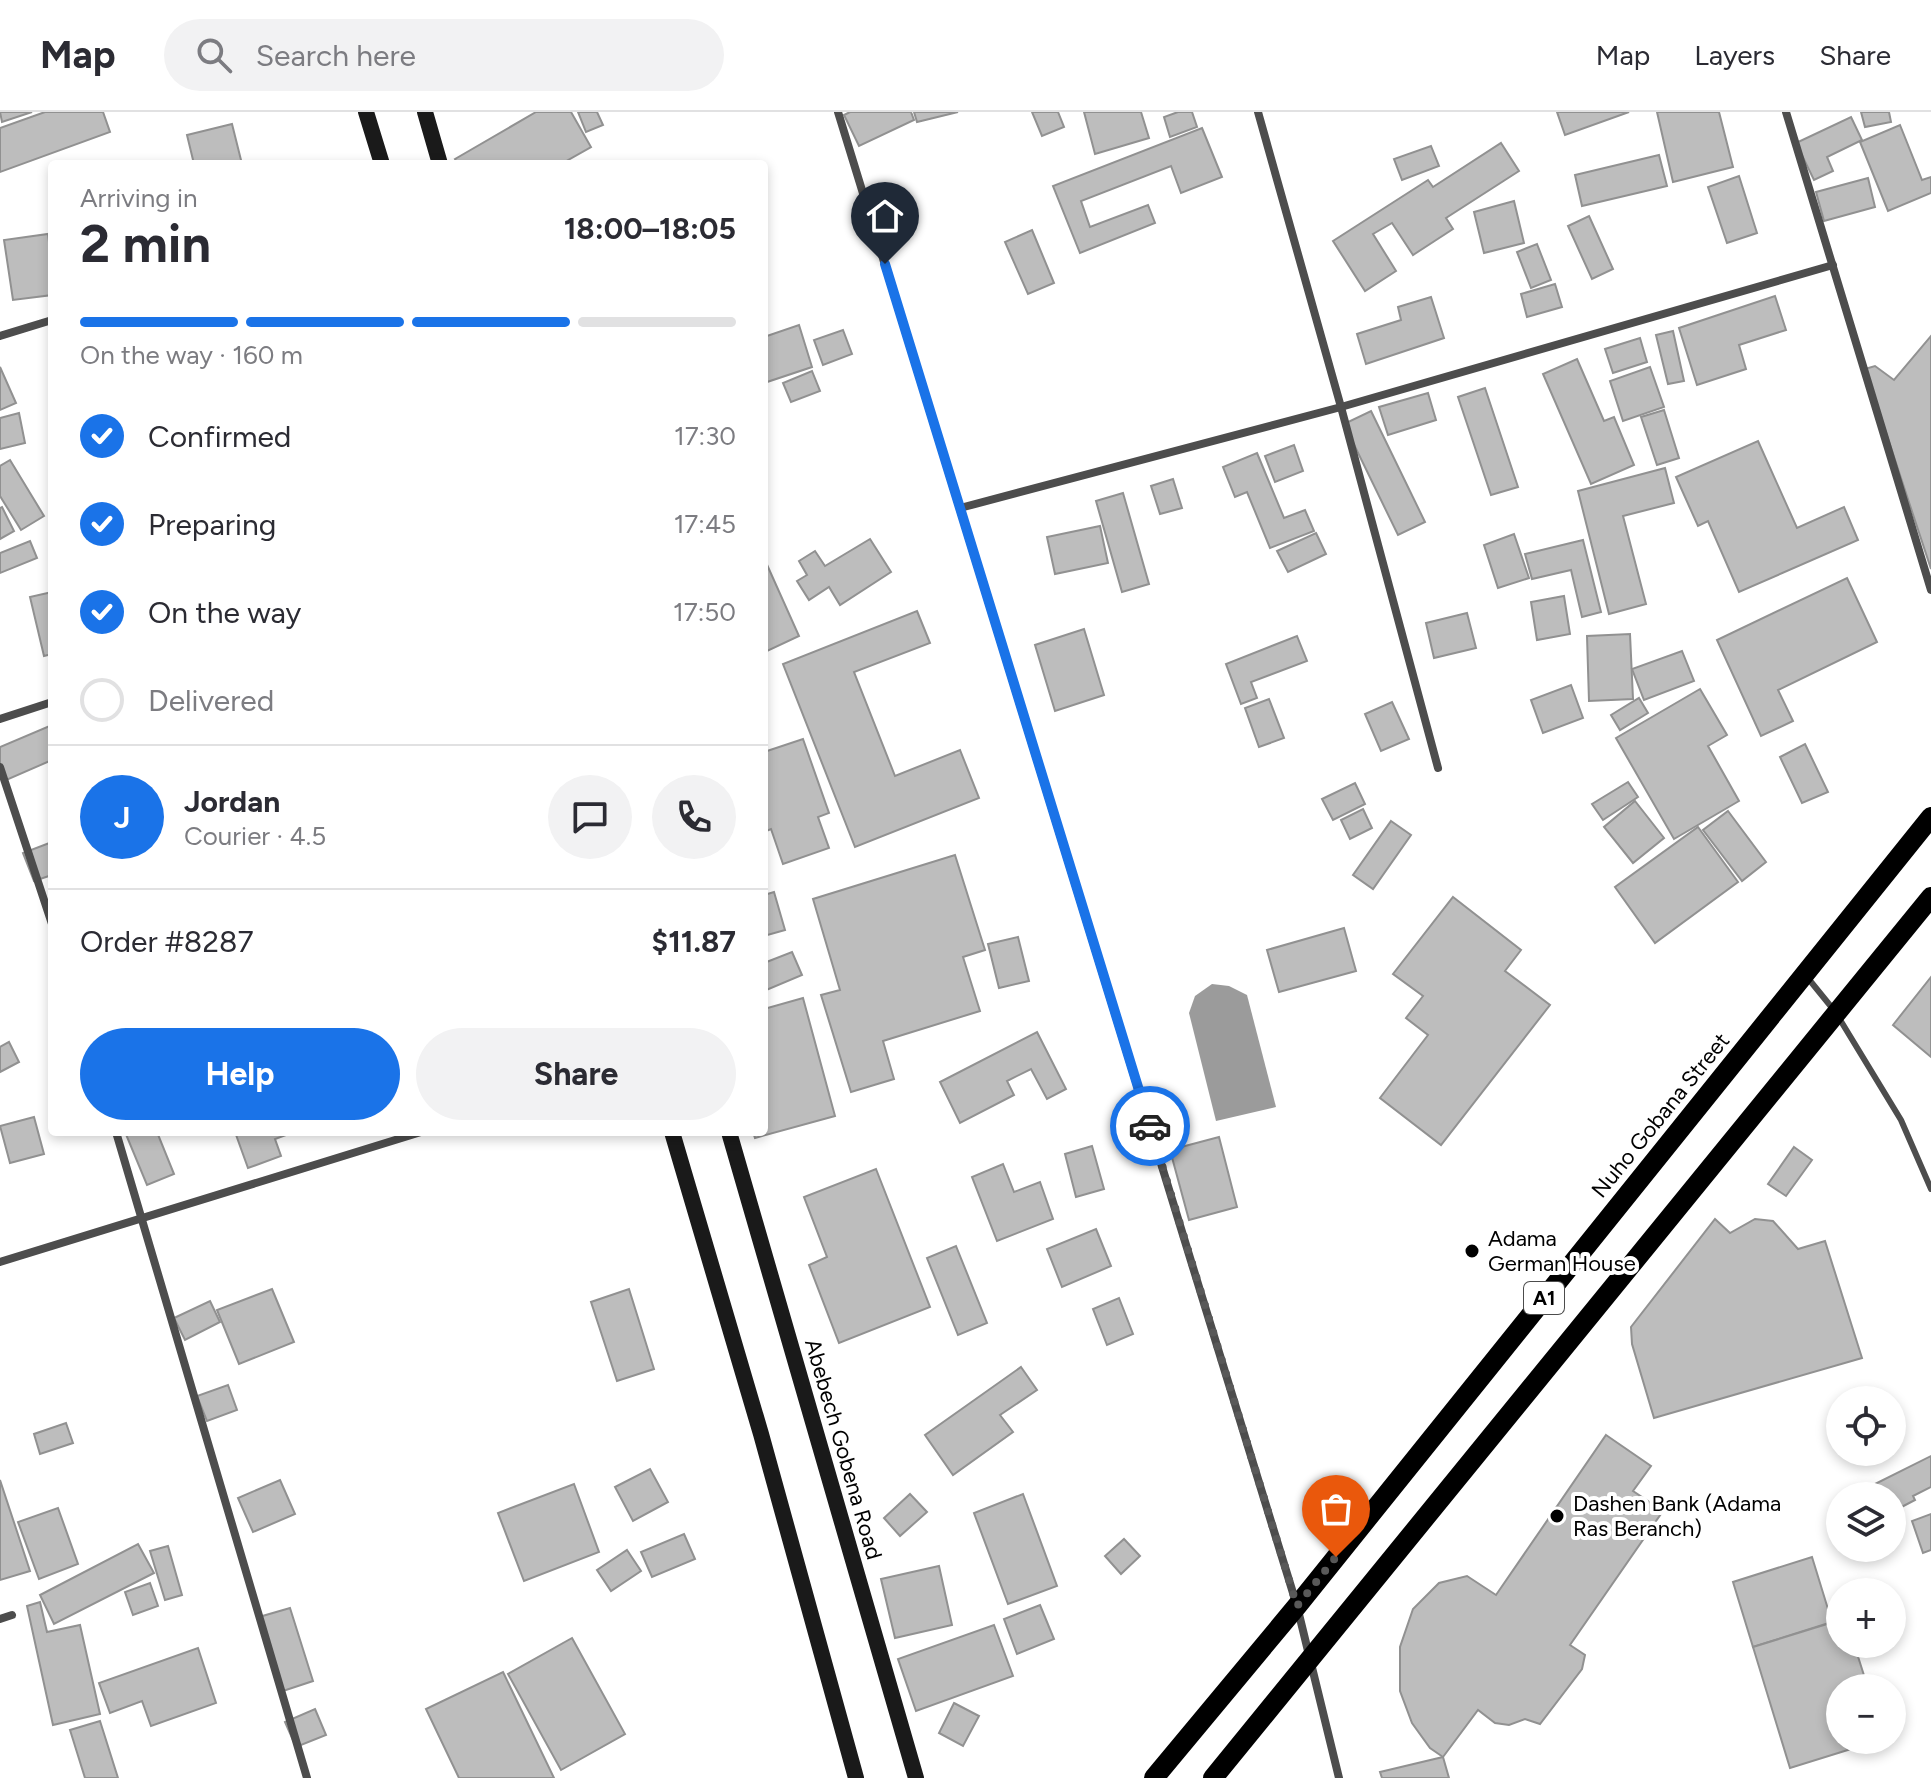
<!DOCTYPE html>
<html lang="en">
<head>
<meta charset="utf-8">
<style>
	body { margin:0; font-family:Figtree,sans-serif; background:#f2f2f3; color:#2b2b33; height:100vh; display:flex; flex-direction:column; font-size:30px; white-space:nowrap }
	* { box-sizing:border-box; margin:0 }
	p { font-size:26px; color:#7c7c81 }
	.icon { flex:none; width:44px; height:44px; fill:none; stroke:currentColor; stroke-width:2; stroke-linecap:round; stroke-linejoin:round }
	.map { position:relative; flex:1; overflow:hidden }
	.sheet { position:absolute; left:48px; top:48px; width:720px; height:976px; display:flex; flex-direction:column; background:#fff; border-radius:8px; box-shadow:0 4px 12px #0003 }
	.sheet>* { flex:none }
	.controls { position:absolute; left:1826px; top:1274px; display:grid; gap:16px }
	.controls a { display:grid; place-items:center; width:80px; height:80px; border-radius:50%; background:#fff; box-shadow:0 4px 12px #0003; font-size:40px }
	.pin { position:absolute; display:grid; place-items:center; width:68px; height:68px; color:#fff; margin:-82px -34px; border-radius:50% 50% 50% 0; rotate:-45deg; box-shadow:0 0 8px #0007 }
	.pin .icon { rotate:45deg }
	.courier { position:absolute; display:grid; place-items:center; width:80px; height:80px; margin:-40px; border:6px solid #1a73e8; border-radius:50%; background:#fff; color:#222; box-shadow:0 2px 10px #0007 }
	.head em { font-style:normal; font-weight:700 }
	.head div { display:flex; flex-direction:column-reverse }
	.head { display:flex; align-items:center; justify-content:space-between; height:136px; padding:0 32px }
	h1 { font-size:52px; font-weight:700; line-height:60px }
	.bar { display:grid; grid-template-columns:repeat(4,1fr); gap:12px 8px; align-content:center; height:96px; padding:0 32px }
	.bar i { height:10px; border-radius:6px; background:#e1e1e2 }
	.bar .on { background:#1a73e8 }
	.bar p { grid-column:span 4 }
	.line { display:flex; align-items:center; gap:20px; padding:0 32px; border-top:2px solid #e1e1e2 }
	.line div { flex:1 }
	.round { display:grid; place-items:center; flex:none; width:84px; height:84px; border-radius:42px; background:#f2f2f3 }
	ol { padding:0 32px; list-style:none }
	li { display:flex; align-items:center; gap:24px; height:88px }
	li p { margin-inline-start:auto }
	li .icon { padding:8px; border-radius:50%; background:#1a73e8; color:#fff; stroke-width:4 }
	li:last-child { color:#7c7c81 }
	li i { width:44px; height:44px; border:4px solid #e1e1e2; border-radius:50% }
	.action { display:flex; gap:16px; margin-top:auto; padding:16px 32px }
	.action a { flex:1; height:92px; border-radius:48px; background:#1a73e8; color:#fff; font-size:32px; font-weight:700; line-height:92px; text-align:center }
	.action a+a { background:#f2f2f3; color:#2b2b33 }
	header { display:flex; align-items:center; gap:48px; box-sizing:border-box; height:112px; padding:0 40px; background:#fff; border-bottom:2px solid #e1e1e2 }
	header strong { font-size:38px }
	nav { display:flex; gap:44px; margin-inline-start:auto; font-size:28px }
	.search { width:560px; height:72px; background:#f2f2f3; display:flex; align-items:center; gap:20px; box-sizing:border-box; padding:0 28px; border-radius:44px; color:#7c7c81; font-size:30px }
	.map>svg:first-child { display:block }
	.water { fill:#9b9b9b }
	.building { fill:#bdbdbd; stroke:#919191; stroke-width:2 }
	.lines { fill:none; stroke-linecap:round; stroke-linejoin:round }
	.lane { stroke:#4d4d4d; stroke-width:6 }
	.street { stroke:#4d4d4d; stroke-width:8 }
	.secondary { stroke:#1a1a1a; stroke-width:16 }
	.primary { stroke:#000; stroke-width:20 }
	.done { stroke:#595959; stroke-width:8; stroke-dasharray:0 14.4 }
	.route { stroke:#1a73e8; stroke-width:10 }
	.poi-dot { fill:#000; stroke:#fff; stroke-width:3 }
	.labels { text-anchor:middle; stroke-width:8; stroke-linejoin:round; paint-order:stroke }
	.shield { fill:#fff; stroke:#4c4c4c; stroke-width:2 }
	.shield-label { font-size:20px; font-weight:bold; fill:#000 }
	.street-label { font-size:22px; fill:#000; stroke:#fff }
	.poi-label { font-size:22px; fill:#000; stroke:#fff; text-anchor:start }
</style>
</head>
<body>
<header>
<strong>Map</strong>
<div class="search"><svg class="icon" aria-label="search" viewBox="0 0 24 24"><circle cx="10" cy="10" r="6"/><path d="M15 15l6 6"/></svg>Search here</div>
<nav><a>Map</a><a>Layers</a><a>Share</a></nav>
</header>
<div class="map">
<svg width="1931" height="1666" viewBox="0 0 1931 1666">
	<rect width="100%" height="100%" fill="#fff"/>
	<polygon class="water" points="1212,872 1229,874 1247,883 1276,995 1216,1009 1189,901 1195,884"/>
	<g class="building">
		<polygon points="0,0 32,0 2,10"/>
		<polygon points="45,0 103,0 110,20 0,60 0,16"/>
		<polygon points="536,0 571,0 591,35 561,52 458,52 455,47"/>
		<polygon points="578,0 597,0 603,13 586,20"/>
		<polygon points="850,0 911,0 914,8 859,34 844,3"/>
		<polygon points="914,0 958,0 917,10"/>
		<polygon points="1032,0 1058,0 1064,15 1042,24"/>
		<polygon points="1084,0 1141,0 1149,26 1095,42"/>
		<polygon points="1178,0 1192,0 1197,15 1170,25 1164,5"/>
		<polygon points="1557,0 1629,0 1565,23"/>
		<polygon points="1657,0 1719,0 1733,55 1673,70"/>
		<polygon points="1861,0 1889,0 1891,10 1865,15"/>
		<polygon points="1851,5 1862,28 1827,45 1833,59 1814,68 1796,31"/>
		<polygon points="232,12 242,52 194,52 187,23"/>
		<polygon points="1900,13 1922,68 1931,65 1931,81 1888,99 1860,30"/>
		<polygon points="1202,16 1222,65 1181,81 1171,54 1081,89 1090,115 1148,93 1155,111 1080,141 1053,74"/>
		<polygon points="1501,31 1519,59 1446,106 1453,117 1413,143 1392,111 1373,122 1396,159 1365,179 1333,129 1428,68 1433,75"/>
		<polygon points="1431,34 1439,54 1402,68 1394,47"/>
		<polygon points="1659,43 1667,74 1582,94 1575,63"/>
		<polygon points="1739,64 1757,121 1727,131 1708,75"/>
		<polygon points="1868,66 1875,95 1824,109 1816,80"/>
		<polygon points="1514,89 1524,131 1484,141 1474,100"/>
		<polygon points="1589,104 1613,157 1592,167 1568,114"/>
		<polygon points="1032,118 1054,171 1028,182 1005,130"/>
		<polygon points="48,122 52,155 52,183 13,188 4,128"/>
		<polygon points="1537,132 1551,168 1531,176 1517,140"/>
		<polygon points="1555,172 1562,195 1527,205 1521,182"/>
		<polygon points="1775,184 1786,218 1739,233 1746,257 1697,273 1679,216"/>
		<polygon points="1431,185 1444,226 1366,252 1357,222 1401,208 1398,195"/>
		<polygon points="799,213 812,255 764,271 764,225"/>
		<polygon points="843,218 852,242 823,253 814,228"/>
		<polygon points="1673,219 1684,269 1668,272 1656,223"/>
		<polygon points="1931,224 1931,457 1865,257 1875,254 1894,268"/>
		<polygon points="1640,226 1647,250 1613,261 1605,237"/>
		<polygon points="1577,247 1604,309 1614,305 1634,353 1591,372 1543,262"/>
		<polygon points="0,255 16,291 0,298"/>
		<polygon points="1650,255 1664,295 1623,309 1610,269"/>
		<polygon points="812,259 820,279 791,290 783,271"/>
		<polygon points="1485,276 1518,375 1491,383 1458,285"/>
		<polygon points="1428,281 1436,308 1388,323 1379,295"/>
		<polygon points="1664,298 1679,346 1657,353 1641,305"/>
		<polygon points="1371,299 1425,410 1398,423 1344,312"/>
		<polygon points="19,301 25,331 0,337 0,306"/>
		<polygon points="1758,329 1797,416 1844,395 1858,428 1739,480 1708,409 1698,414 1676,365"/>
		<polygon points="1294,333 1303,359 1275,370 1265,344"/>
		<polygon points="1257,341 1284,406 1305,398 1314,419 1270,436 1247,380 1235,385 1223,355"/>
		<polygon points="10,348 44,404 21,418 0,384 0,354"/>
		<polygon points="1665,356 1674,391 1623,404 1646,492 1609,502 1578,379"/>
		<polygon points="1173,367 1182,396 1160,402 1151,374"/>
		<polygon points="1123,381 1149,472 1122,480 1096,389"/>
		<polygon points="2,395 14,419 0,427 0,396"/>
		<polygon points="1100,414 1108,451 1055,462 1047,425"/>
		<polygon points="1316,421 1326,442 1288,460 1277,439"/>
		<polygon points="1514,422 1529,466 1498,476 1484,433"/>
		<polygon points="870,427 891,460 840,493 829,475 809,488 797,469 807,463 799,449 815,439 825,454"/>
		<polygon points="1583,428 1601,500 1582,505 1571,458 1532,467 1525,442"/>
		<polygon points="30,429 37,446 0,461 0,441"/>
		<polygon points="764,446 799,524 765,540 764,538"/>
		<polygon points="1847,466 1877,530 1778,578 1793,609 1761,624 1717,528"/>
		<polygon points="52,480 52,542 44,544 30,485"/>
		<polygon points="1564,484 1570,522 1537,528 1531,490"/>
		<polygon points="917,499 930,531 854,560 895,664 960,638 979,686 855,735 783,552"/>
		<polygon points="1467,501 1476,536 1434,546 1426,511"/>
		<polygon points="1084,517 1104,583 1055,599 1035,533"/>
		<polygon points="1630,522 1633,587 1589,589 1587,524"/>
		<polygon points="1297,524 1307,549 1251,570 1257,586 1241,592 1226,552"/>
		<polygon points="1682,539 1694,569 1644,588 1632,557"/>
		<polygon points="1571,573 1583,606 1543,621 1531,588"/>
		<polygon points="1700,577 1727,623 1708,634 1739,689 1674,727 1616,626"/>
		<polygon points="1639,586 1648,601 1620,618 1611,603"/>
		<polygon points="1269,587 1284,626 1259,635 1245,596"/>
		<polygon points="1392,590 1409,627 1381,639 1365,602"/>
		<polygon points="52,613 52,648 4,669 0,659 0,635"/>
		<polygon points="803,627 829,701 818,705 829,736 783,752 771,717 764,720 764,640"/>
		<polygon points="1805,632 1828,680 1802,691 1780,645"/>
		<polygon points="1628,670 1638,685 1603,708 1592,692"/>
		<polygon points="1355,671 1365,692 1333,708 1322,687"/>
		<polygon points="1635,689 1664,726 1633,751 1604,715"/>
		<polygon points="1363,697 1372,716 1350,727 1341,708"/>
		<polygon points="1728,699 1766,750 1742,769 1703,718"/>
		<polygon points="1391,709 1411,723 1373,777 1353,763"/>
		<polygon points="1698,715 1738,770 1655,831 1615,775"/>
		<polygon points="52,730 52,763 34,769 23,741"/>
		<polygon points="955,743 985,838 963,845 980,899 883,929 894,967 851,980 821,883 840,878 813,787"/>
		<polygon points="774,780 785,818 764,824 764,783"/>
		<polygon points="1453,785 1521,838 1505,859 1550,893 1441,1033 1380,986 1428,923 1406,906 1423,884 1393,862"/>
		<polygon points="1344,816 1356,859 1279,880 1267,838"/>
		<polygon points="1018,825 1029,869 999,876 988,832"/>
		<polygon points="792,840 802,863 764,879 764,851"/>
		<polygon points="1931,865 1931,945 1893,913"/>
		<polygon points="803,886 835,1004 755,1026 753,1020 764,1020 764,897"/>
		<polygon points="1037,920 1066,977 1047,987 1031,957 1007,969 1014,983 960,1011 940,970"/>
		<polygon points="9,930 19,950 0,960 0,935"/>
		<polygon points="34,1005 44,1042 10,1051 0,1014"/>
		<polygon points="125,1020 157,1020 174,1062 147,1073"/>
		<polygon points="235,1020 294,1020 275,1027 281,1044 248,1056"/>
		<polygon points="1219,1025 1237,1095 1189,1108 1170,1038"/>
		<polygon points="1092,1034 1104,1077 1076,1085 1065,1042"/>
		<polygon points="1794,1035 1812,1048 1786,1084 1768,1072"/>
		<polygon points="1003,1052 1014,1080 1040,1070 1053,1107 997,1129 972,1065"/>
		<polygon points="876,1057 930,1195 839,1231 809,1153 827,1145 804,1085"/>
		<polygon points="1715,1107 1730,1121 1755,1107 1773,1109 1798,1137 1825,1129 1862,1246 1654,1306 1632,1232 1631,1215"/>
		<polygon points="1096,1117 1111,1154 1062,1175 1047,1137"/>
		<polygon points="956,1134 987,1211 958,1223 927,1146"/>
		<polygon points="272,1177 294,1230 239,1252 217,1198"/>
		<polygon points="629,1177 654,1257 617,1269 591,1190"/>
		<polygon points="1119,1186 1133,1222 1107,1233 1093,1197"/>
		<polygon points="210,1189 220,1210 185,1228 174,1206"/>
		<polygon points="1021,1255 1037,1278 1000,1303 1013,1320 953,1363 925,1323"/>
		<polygon points="228,1273 237,1298 207,1309 197,1284"/>
		<polygon points="66,1311 73,1331 40,1342 34,1322"/>
		<polygon points="1606,1323 1651,1354 1633,1379 1663,1399 1570,1533 1585,1543 1582,1557 1540,1612 1525,1607 1509,1613 1495,1611 1478,1598 1443,1645 1430,1636 1412,1611 1400,1579 1400,1535 1413,1497 1439,1471 1467,1464 1496,1483"/>
		<polygon points="1931,1344 1931,1375 1913,1384 1915,1388 1892,1400 1892,1384 1874,1384 1869,1375"/>
		<polygon points="650,1357 668,1390 633,1409 615,1375"/>
		<polygon points="0,1368 30,1459 0,1468"/>
		<polygon points="280,1368 295,1402 253,1420 238,1386"/>
		<polygon points="574,1372 599,1440 524,1469 498,1401"/>
		<polygon points="910,1382 927,1400 900,1424 884,1406"/>
		<polygon points="1023,1382 1057,1474 1008,1492 974,1401"/>
		<polygon points="58,1396 78,1452 39,1467 18,1410"/>
		<polygon points="1931,1402 1931,1438 1923,1441 1912,1409"/>
		<polygon points="684,1422 695,1447 652,1465 641,1440"/>
		<polygon points="1124,1427 1140,1444 1121,1462 1105,1444"/>
		<polygon points="138,1432 154,1461 54,1512 40,1483"/>
		<polygon points="168,1434 182,1483 165,1488 150,1439"/>
		<polygon points="627,1438 641,1459 611,1479 597,1458"/>
		<polygon points="1812,1445 1832,1510 1753,1535 1733,1470"/>
		<polygon points="939,1454 952,1513 895,1526 881,1467"/>
		<polygon points="150,1471 158,1494 133,1503 125,1480"/>
		<polygon points="40,1490 47,1520 80,1513 100,1602 53,1613 27,1494"/>
		<polygon points="1040,1493 1054,1527 1017,1542 1004,1507"/>
		<polygon points="290,1496 313,1569 283,1579 259,1505"/>
		<polygon points="1840,1508 1840,1532 1854,1532 1868,1576 1840,1576 1840,1628 1880,1628 1790,1656 1753,1535"/>
		<polygon points="994,1513 1013,1564 916,1599 898,1547"/>
		<polygon points="572,1526 625,1622 561,1658 508,1562"/>
		<polygon points="198,1536 216,1591 151,1614 142,1589 110,1601 99,1571"/>
		<polygon points="503,1560 554,1666 459,1666 426,1597"/>
		<polygon points="954,1591 979,1604 963,1634 939,1621"/>
		<polygon points="315,1597 326,1623 296,1635 285,1610"/>
		<polygon points="100,1609 118,1666 85,1666 70,1618"/>
		<polygon points="1443,1645 1449,1666 1382,1666 1380,1660"/>
	</g>
	<g class="lines">
		<g class="lane">
			<polyline points="1807,865 1833,897"/>
			<polyline points="1839,906 1901,1008 1931,1077"/>
		</g>
		<g class="street">
			<polyline points="838,0 1297,1494 1339,1666"/>
			<polyline points="1258,0 1341,295 1438,656"/>
			<polyline points="1786,0 1931,478"/>
			<polyline points="0,224 52,208"/>
			<polyline points="960,396 1341,295 1833,153"/>
			<polyline points="0,607 52,590"/>
			<polyline points="0,655 52,812"/>
			<polyline points="116,1020 307,1666"/>
			<polyline points="0,1150 421,1020"/>
			<polyline points="0,1507 12,1503"/>
		</g>
		<g class="secondary">
			<polyline points="366,0 382,52"/>
			<polyline points="425,0 440,52"/>
			<polyline points="672,1020 761,1322 856,1666"/>
			<polyline points="729,1020 916,1666"/>
		</g>
		<g class="primary">
			<polyline points="1154,1666 1297,1494 1931,705"/>
			<polyline points="1213,1666 1931,785"/>
		</g>
	</g>
	<g class="lines">
		<polyline class="done" points="1150,1014 1297,1494 1336,1445"/>
		<polyline class="route" points="885,152 1150,1014"/>
	</g>
	<g class="poi-dot">
		<circle cx="1472" cy="1139" r="8"/>
		<circle cx="1557" cy="1404" r="8"/>
	</g>
	<g class="labels">
		<rect class="shield" x="1524" y="1170" width="40" height="32" rx="6"/>
		<g class="shield-label">
			<text x="1544" y="1193">A1</text>
		</g>
		<g class="street-label">
			<text transform="translate(1660 1003) rotate(-51)" y="8">Nuho Gobana Street</text>
			<text transform="translate(844 1337) rotate(74)" y="8">Abebech Gobena Road</text>
		</g>
		<g class="poi-label">
			<text x="1488" y="1134">Adama<tspan x="1488" dy="25">German House</tspan></text>
			<text x="1573" y="1399">Dashen Bank (Adama<tspan x="1573" dy="25">Ras Beranch)</tspan></text>
		</g>
	</g>
</svg>
<div class="controls">
<a><svg class="icon" aria-label="locate" viewBox="0 0 24 24"><circle cx="12" cy="12" r="6"/><path d="M12 2v4M12 18v4M2 12h4M18 12h4"/></svg></a>
<a><svg class="icon" aria-label="layers" viewBox="0 0 24 24"><path d="M12 4l9 5-9 5-9-5zM3 14l9 5 9-5"/></svg></a>
<a>+</a>
<a>−</a>
</div>
<div class="pin" style="left:1336px;top:1445px;background:#ea580c"><svg class="icon" aria-label="bag" viewBox="0 0 24 24"><path d="M5 8h14l-1 12H6zM9 8a3 3 0 0 1 6 0"/></svg></div>
<div class="pin" style="left:885px;top:152px;background:#1f2937"><svg class="icon" aria-label="home" viewBox="0 0 24 24"><path d="M3 11l9-7 9 7M6 9v11h12V9"/></svg></div>
<div class="courier" style="left:1150px;top:1014px"><svg class="icon" aria-label="car" viewBox="0 0 24 24"><path d="M5 17H2v-5l4-1 3-4h7l3 4 3 1v5h-3M9 17h6M6 11h13"/><circle cx="7" cy="17" r="2"/><circle cx="17" cy="17" r="2"/></svg></div>
<section class="sheet">
<div class="head"><div><h1>2 min</h1><p>Arriving in</p></div><em>18:00–18:05</em></div>
<div class="bar"><i class="on"></i><i class="on"></i><i class="on"></i><i></i><p>On the way · 160 m</p></div>
<ol>
<li><svg class="icon" aria-label="check" viewBox="0 0 24 24"><path d="M5 12l5 5 9-10"/></svg>Confirmed<p>17:30</p></li>
<li><svg class="icon" aria-label="check" viewBox="0 0 24 24"><path d="M5 12l5 5 9-10"/></svg>Preparing<p>17:45</p></li>
<li><svg class="icon" aria-label="check" viewBox="0 0 24 24"><path d="M5 12l5 5 9-10"/></svg>On the way<p>17:50</p></li>
<li><i></i>Delivered</li>
</ol>
<div class="line" style="height:144px"><b class="round" style="background:#1a73e8;color:#fff">J</b><div><b>Jordan</b><p>Courier · 4.5</p></div><a class="round"><svg class="icon" aria-label="chat" viewBox="0 0 24 24"><path d="M4 5h16v11H9l-5 4z"/></svg></a><a class="round"><svg class="icon" aria-label="phone" viewBox="0 0 24 24"><path d="M5 4h4l2 5-3 2q2 4 5 5l2-3 5 2v4C11 20 4 13 5 4z"/></svg></a></div>
<div class="line" style="height:104px"><div>Order #8287</div><b>$11.87</b></div>
<div class="action"><a>Help</a><a>Share</a></div>
</section>
</div>
</body>
</html>
